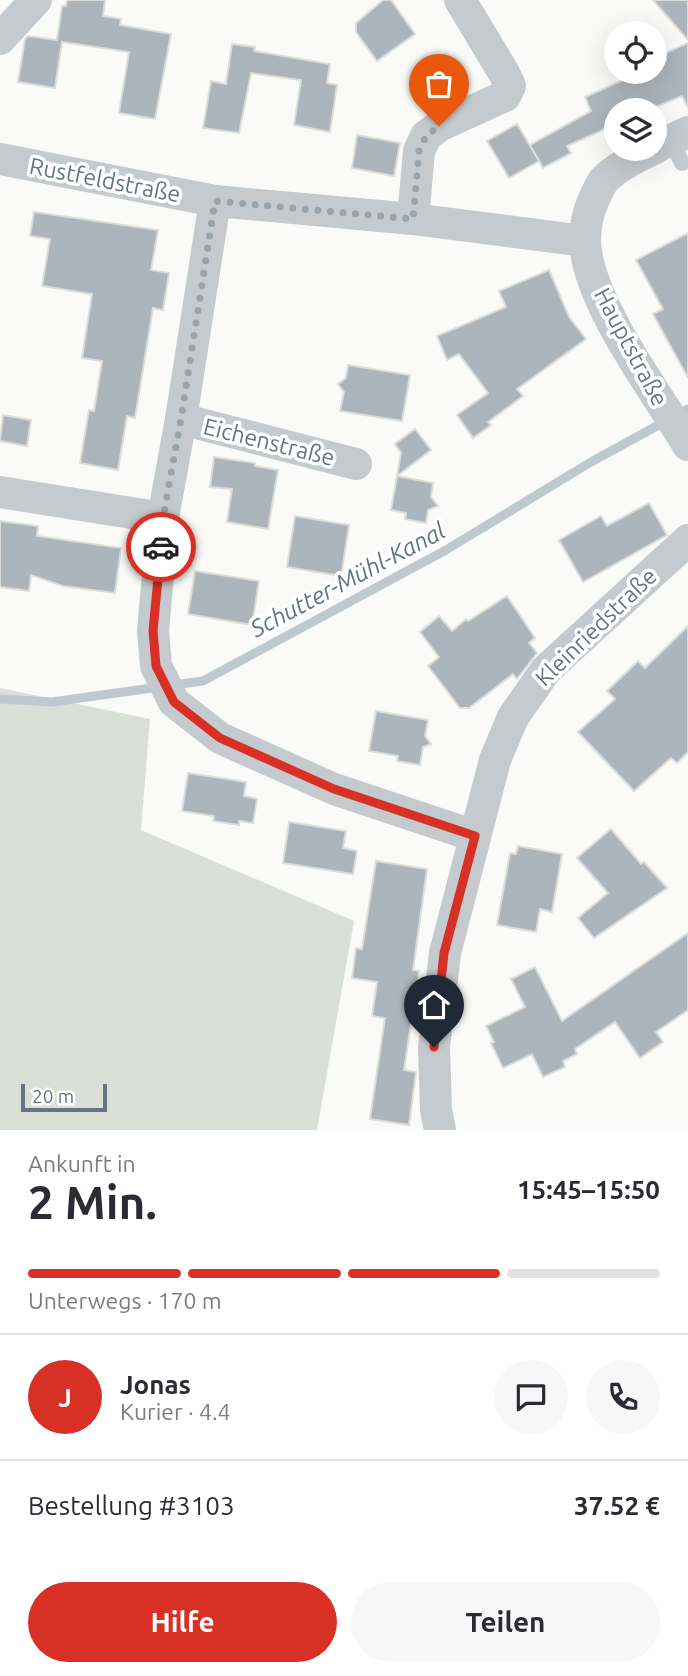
<!DOCTYPE html>
<html lang="de">
<head>
<meta charset="utf-8">
<style>
	body { margin:0; font-family:Ubuntu,sans-serif; background:#f7f7f7; color:#2b2b33; height:100vh; display:flex; flex-direction:column; font-size:26px; white-space:nowrap }
	* { box-sizing:border-box; margin:0 }
	p { font-size:23px; color:#7c7c81 }
	.icon { flex:none; width:38px; height:38px; fill:none; stroke:currentColor; stroke-width:2; stroke-linecap:round; stroke-linejoin:round }
	.map { position:relative; height:1130px; overflow:hidden }
	.panel { display:flex; flex-direction:column; background:#fff; flex:1 }
	.panel>* { flex:none }
	.controls { position:absolute; left:604px; top:21px; display:grid; gap:14px }
	.controls a { display:grid; place-items:center; width:63px; height:63px; border-radius:50%; background:#fff; box-shadow:0 7px 28px #0002; font-size:35px }
	.scale { position:absolute; left:21px; bottom:18px; width:86px; box-sizing:border-box; padding-left:7px; border:4px solid #647584; border-top:0; font-size:19px; line-height:24px; white-space:nowrap; color:#647584; -webkit-text-stroke:5px #fff; paint-order:stroke }
	.pin { position:absolute; display:grid; place-items:center; width:60px; height:60px; color:#fff; margin:-72px -30px; border-radius:50% 50% 50% 0; rotate:-45deg; box-shadow:0 0 7px #0007 }
	.pin .icon { rotate:45deg }
	.courier { position:absolute; display:grid; place-items:center; width:70px; height:70px; margin:-35px; border:5px solid #d93025; border-radius:50%; background:#fff; color:#222; box-shadow:0 2px 9px #0007 }
	.summary em { font-style:normal; font-weight:600 }
	.summary div { display:flex; flex-direction:column-reverse }
	.summary { display:flex; align-items:center; justify-content:space-between; height:119px; padding:0 28px }
	h1 { font-size:46px; font-weight:600; line-height:52px }
	.bar { display:grid; grid-template-columns:repeat(4,1fr); gap:10px 7px; align-content:center; height:84px; padding:0 28px }
	.bar i { height:9px; border-radius:5px; background:#e1e1e2 }
	.bar .on { background:#d93025 }
	.bar p { grid-column:span 4 }
	.line { display:flex; align-items:center; gap:18px; padding:0 28px; border-top:2px solid #e1e1e2 }
	.line div { flex:1 }
	.round { display:grid; place-items:center; flex:none; width:74px; height:74px; border-radius:37px; background:#f7f7f7 }
	.primary-button { display:flex; gap:14px; margin-top:auto; padding:14px 28px }
	.primary-button a { flex:1; height:80px; border-radius:42px; background:#d93025; color:#fff; font-size:28px; font-weight:600; line-height:80px; text-align:center }
	.primary-button a+a { background:#f7f7f7; color:#2b2b33 }
	.map>svg:first-child { display:block }
	.green { fill:#dae0d7 }
	.lines { fill:none; stroke-linecap:round; stroke-linejoin:round }
	.stream { stroke:#bec9ce; stroke-width:9 }
	.building { fill:#acb5bb; stroke:#dcdcda; stroke-width:2 }
	.service { stroke:#c5cace; stroke-width:16 }
	.minor { stroke:#c5cace; stroke-width:32 }
	.done { stroke:#98a4ad; stroke-width:7; stroke-dasharray:0 12.6 }
	.route { stroke:#d93025; stroke-width:9 }
	.labels { text-anchor:middle; stroke-width:7; stroke-linejoin:round; paint-order:stroke }
	.street-label { font-size:23px; fill:#647584; stroke:#fff }
	.water-label { font-size:24px; font-style:italic; fill:#5e757d; stroke:#fff }
</style>
</head>
<body>
<div class="map">
<svg width="688" height="1130" viewBox="0 0 688 1130">
	<rect width="100%" height="100%" fill="#fafaf8"/>
	<polygon class="green" points="0,688 150,719 141,830 354,921 317,1130 0,1130"/>
	<g class="lines">
		<g class="stream">
			<polyline points="173,685 203,681 446,550 591,462 688,409"/>
			<polyline points="0,699 52,702 159,687"/>
		</g>
	</g>
	<g class="building">
		<polygon points="67,0 105,0 103,16 121,19 120,25 171,34 155,119 119,113 129,52 62,42 55,88 18,82 25,39 28,36 57,40 62,6 66,6"/>
		<polygon points="383,0 391,0 415,34 377,61 356,32 356,23"/>
		<polygon points="653,0 688,0 688,40"/>
		<polygon points="688,43 688,108 682,96 648,110 616,110 616,124 567,146 571,153 543,168 530,145 591,111 585,97 641,72 654,72 654,66 666,60 663,54"/>
		<polygon points="232,44 255,47 254,51 330,64 327,83 337,85 330,132 294,125 301,80 251,73 239,133 203,128 211,81 226,84"/>
		<polygon points="517,124 539,161 509,178 487,141"/>
		<polygon points="357,135 400,143 394,176 352,168"/>
		<polygon points="34,212 158,230 151,270 169,273 163,310 153,308 135,418 127,416 118,470 80,463 89,410 94,411 102,361 82,358 92,294 42,286 50,239 30,236"/>
		<polygon points="688,233 688,378 653,314 663,309 636,260"/>
		<polygon points="549,270 569,317 586,339 517,389 523,396 488,422 491,425 473,438 457,415 488,393 459,354 447,360 437,336 506,307 499,291"/>
		<polygon points="348,365 410,375 402,421 340,411 344,392 338,384 346,378"/>
		<polygon points="3,415 31,420 27,446 0,441"/>
		<polygon points="415,429 431,450 397,476 401,453 395,444"/>
		<polygon points="214,457 255,463 255,466 278,470 268,529 227,522 232,489 210,487"/>
		<polygon points="397,476 433,483 431,497 438,506 428,510 426,523 405,519 406,513 391,510"/>
		<polygon points="649,503 667,535 583,582 559,540 601,516 607,526"/>
		<polygon points="295,516 349,525 341,576 287,567"/>
		<polygon points="0,521 38,526 37,536 121,548 115,593 63,586 31,575 29,591 0,587"/>
		<polygon points="195,571 259,581 252,625 188,614"/>
		<polygon points="507,596 535,638 529,643 537,653 517,679 513,674 469,708 460,708 428,666 439,657 420,632 439,616 452,631 466,619 468,621"/>
		<polygon points="688,626 688,752 677,763 671,758 634,791 578,732 615,699 607,691 638,661 645,668"/>
		<polygon points="376,711 428,720 425,736 431,744 423,747 420,765 397,761 398,756 369,751"/>
		<polygon points="188,773 246,782 244,796 257,799 253,823 239,821 239,825 213,821 214,816 182,811"/>
		<polygon points="289,822 346,831 343,848 357,851 353,874 283,863"/>
		<polygon points="611,829 641,864 644,862 667,888 594,938 578,918 608,893 577,858"/>
		<polygon points="518,846 562,854 552,912 540,909 536,932 497,925 510,853 516,854"/>
		<polygon points="376,861 427,869 413,970 419,971 404,1070 416,1072 409,1125 370,1119 385,1018 372,1016 377,982 352,978 356,948 362,949"/>
		<polygon points="688,933 688,1010 656,1032 663,1042 640,1058 615,1022 575,1049 577,1054 563,1061 565,1067 543,1077 532,1054 503,1068 491,1043 494,1042 486,1026 525,1007 511,979 535,967 562,1021"/>
	</g>
	<g class="lines">
		<polyline class="service" points="671,140 682,163"/>
		<g class="minor">
			<polyline points="0,39 36,0"/>
			<polyline points="654,148 688,132"/>
			<path d="M654,149C636,157 618,166 604,180C600,185 597,193 594,199C588,212 585,226 585,241C587,302 657,393 688,445"/>
			<polyline points="0,159 215,201 413,219 585,241"/>
			<polyline points="215,201 181,419 163,518 153,631 156,666 174,702 220,738 334,789 475,836"/>
			<polyline points="413,219 419,151 426,136 439,126 505,96 510,86 504,73 460,0"/>
			<polyline points="181,419 356,464"/>
			<polyline points="0,492 163,518"/>
			<polyline points="440,1130 436,1110 434,1047 445,953 495,760 513,717 546,670 688,540"/>
		</g>
	</g>
	<g class="lines">
		<polyline class="done" points="161,547 163,518 181,419 215,201 413,219 419,151 426,136 439,126"/>
		<polyline class="route" points="161,547 153,631 156,666 174,702 220,738 334,789 475,836 444,953 434,1047"/>
	</g>
	<g class="labels">
		<g class="street-label">
			<text transform="translate(105 180) rotate(11)" y="8">Rustfeldstraße</text>
			<text transform="translate(631 347) rotate(62)" y="8">Hauptstraße</text>
			<text transform="translate(269 442) rotate(14)" y="8">Eichenstraße</text>
			<text transform="translate(596 627) rotate(-44)" y="8">Kleinriedstraße</text>
		</g>
		<g class="water-label">
			<text transform="translate(348 580) rotate(-28)" y="8">Schutter-Mühl-Kanal</text>
		</g>
	</g>
</svg>
<div class="controls">
<a><svg class="icon" aria-label="locate" viewBox="0 0 24 24"><circle cx="12" cy="12" r="6"/><path d="M12 2v4M12 18v4M2 12h4M18 12h4"/></svg></a>
<a><svg class="icon" aria-label="layers" viewBox="0 0 24 24"><path d="M12 4l9 5-9 5-9-5zM3 14l9 5 9-5"/></svg></a>
</div>
<div class="scale">20 m</div>
<div class="pin" style="left:439px;top:126px;background:#ea580c"><svg class="icon" aria-label="bag" viewBox="0 0 24 24"><path d="M5 8h14l-1 12H6zM9 8a3 3 0 0 1 6 0"/></svg></div>
<div class="pin" style="left:434px;top:1047px;background:#1f2937"><svg class="icon" aria-label="home" viewBox="0 0 24 24"><path d="M3 11l9-7 9 7M6 9v11h12V9"/></svg></div>
<div class="courier" style="left:161px;top:547px"><svg class="icon" aria-label="car" viewBox="0 0 24 24"><path d="M5 17H2v-5l4-1 3-4h7l3 4 3 1v5h-3M9 17h6M6 11h13"/><circle cx="7" cy="17" r="2"/><circle cx="17" cy="17" r="2"/></svg></div>
</div>
<section class="panel">
<div class="summary"><div><h1>2 Min.</h1><p>Ankunft in</p></div><em>15:45–15:50</em></div>
<div class="bar"><i class="on"></i><i class="on"></i><i class="on"></i><i></i><p>Unterwegs · 170 m</p></div>
<div class="line" style="height:126px"><b class="round" style="background:#d93025;color:#fff">J</b><div><b>Jonas</b><p>Kurier · 4.4</p></div><a class="round"><svg class="icon" aria-label="chat" viewBox="0 0 24 24"><path d="M4 5h16v11H9l-5 4z"/></svg></a><a class="round"><svg class="icon" aria-label="phone" viewBox="0 0 24 24"><path d="M5 4h4l2 5-3 2q2 4 5 5l2-3 5 2v4C11 20 4 13 5 4z"/></svg></a></div>
<div class="line" style="height:91px"><div>Bestellung #3103</div><b>37.52 €</b></div>
<div class="primary-button"><a>Hilfe</a><a>Teilen</a></div>
</section>
</body>
</html>
